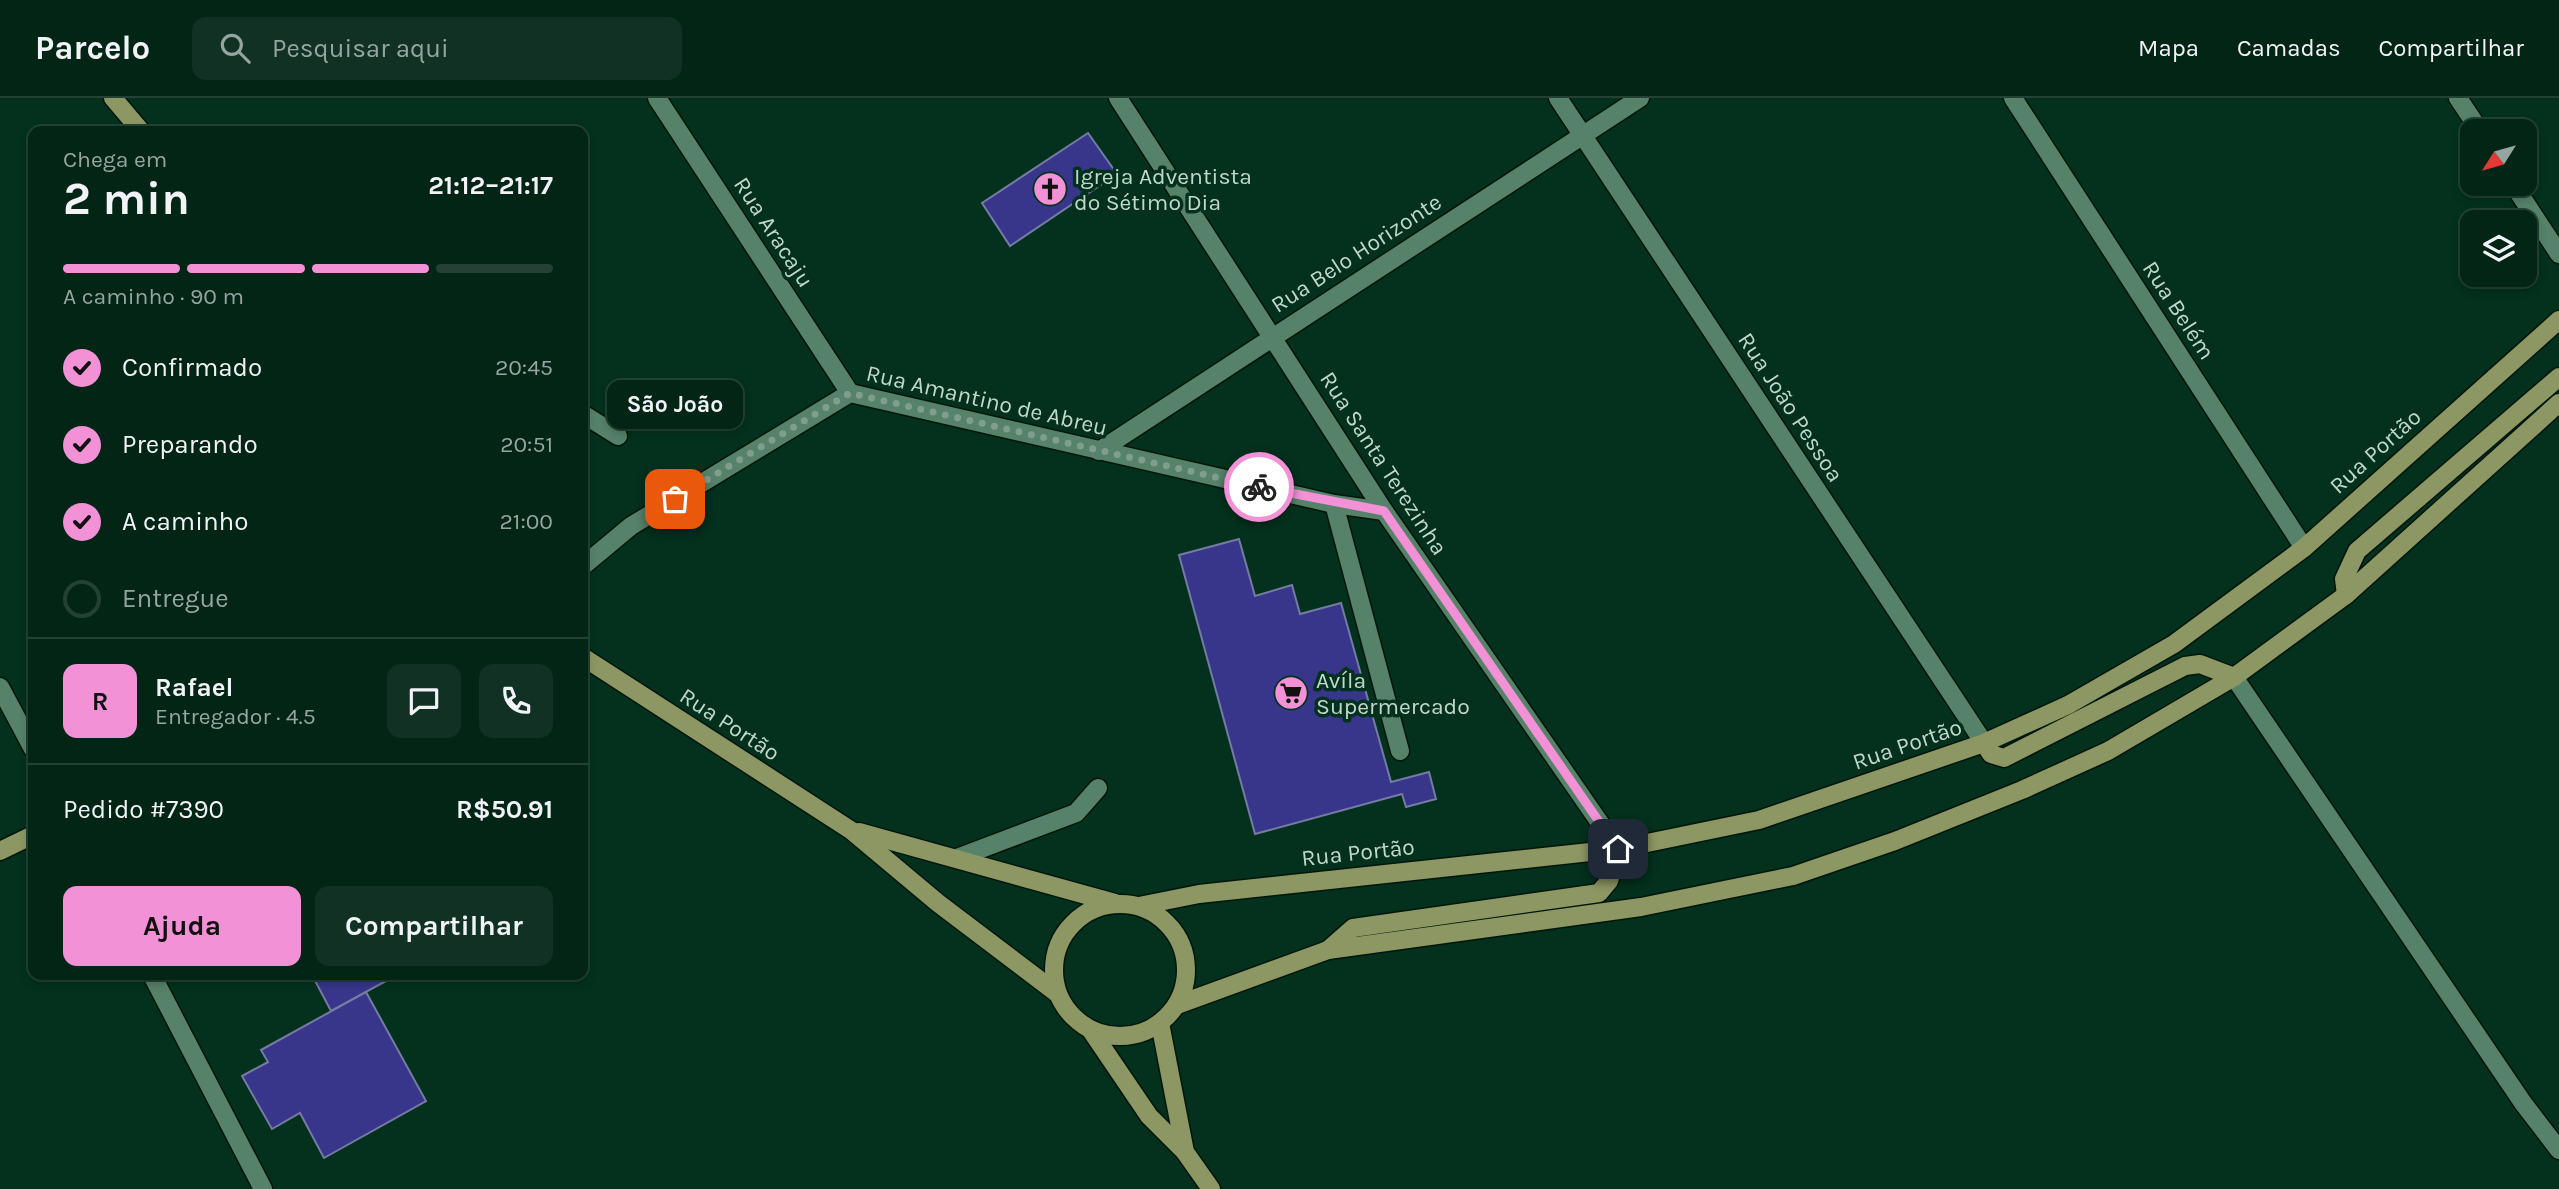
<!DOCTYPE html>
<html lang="pt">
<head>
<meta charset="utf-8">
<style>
	body { margin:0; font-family:Karla,sans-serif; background:#103123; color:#f1f3f6; height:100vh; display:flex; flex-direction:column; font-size:26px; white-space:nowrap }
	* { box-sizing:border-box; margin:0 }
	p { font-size:23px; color:#96a5a1 }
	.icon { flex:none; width:38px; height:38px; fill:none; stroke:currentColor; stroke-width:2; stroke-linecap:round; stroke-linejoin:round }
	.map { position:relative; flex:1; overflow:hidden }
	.sheet { position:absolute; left:28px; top:28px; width:560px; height:854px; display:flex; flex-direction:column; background:#022516; border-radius:14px; box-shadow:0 4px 10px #0003,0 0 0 2px #234235 }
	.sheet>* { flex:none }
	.needle { width:46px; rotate:233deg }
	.tools { position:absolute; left:2460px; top:21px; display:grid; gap:14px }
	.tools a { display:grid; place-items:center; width:77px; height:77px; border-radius:14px; background:#022516; box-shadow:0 4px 10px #0003,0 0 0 2px #234235; font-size:35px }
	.pin { position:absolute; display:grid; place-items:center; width:60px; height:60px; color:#fff; margin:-30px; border-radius:14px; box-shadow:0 4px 10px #0006 }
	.courier { position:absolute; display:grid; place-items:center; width:70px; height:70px; margin:-35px; border:5px solid #f291d6; border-radius:50%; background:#fff; color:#222; box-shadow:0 2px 9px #0007 }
	.bubble { position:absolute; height:49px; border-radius:14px; background:#022516; box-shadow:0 4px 10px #0003,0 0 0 2px #234235; font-size:23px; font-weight:700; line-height:49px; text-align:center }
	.head em { font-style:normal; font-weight:700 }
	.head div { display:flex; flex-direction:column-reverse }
	.head { display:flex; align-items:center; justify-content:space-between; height:119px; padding:0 35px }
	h1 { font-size:46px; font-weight:700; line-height:52px }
	.bar { display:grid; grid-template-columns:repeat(4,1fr); gap:10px 7px; align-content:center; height:84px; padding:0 35px }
	.bar i { height:9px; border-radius:5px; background:#234235 }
	.bar .on { background:#f291d6 }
	.bar p { grid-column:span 4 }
	.line { display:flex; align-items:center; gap:18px; padding:0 35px; border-top:2px solid #234235 }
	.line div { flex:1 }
	.round { display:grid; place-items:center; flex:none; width:74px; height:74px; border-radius:14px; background:#103123 }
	ol { padding:0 35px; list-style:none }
	li { display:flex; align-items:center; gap:21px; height:77px }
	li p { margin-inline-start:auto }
	li .icon { padding:7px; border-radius:50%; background:#f291d6; color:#111; stroke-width:4 }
	li:last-child { color:#96a5a1 }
	li i { width:38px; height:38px; border:4px solid #234235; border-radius:50% }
	.button { display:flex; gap:14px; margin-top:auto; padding:14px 35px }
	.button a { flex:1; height:80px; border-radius:14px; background:#f291d6; color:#111; font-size:28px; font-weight:700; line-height:80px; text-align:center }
	.button a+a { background:#103123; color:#f1f3f6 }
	header { display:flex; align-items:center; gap:42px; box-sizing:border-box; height:98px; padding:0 35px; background:#022516; border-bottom:2px solid #234235 }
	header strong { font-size:33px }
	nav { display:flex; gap:38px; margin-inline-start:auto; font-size:24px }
	.search { width:490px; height:63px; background:#103123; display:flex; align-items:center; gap:18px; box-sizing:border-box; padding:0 24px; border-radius:14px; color:#96a5a1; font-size:26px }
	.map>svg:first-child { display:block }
	.building { fill:#37368b; stroke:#767ba3; stroke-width:2 }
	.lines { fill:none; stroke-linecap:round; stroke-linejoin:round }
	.minor-casing { stroke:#02160b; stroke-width:21 }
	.major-casing { stroke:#02160b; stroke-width:21 }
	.minor { stroke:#568269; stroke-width:18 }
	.major { stroke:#8d9763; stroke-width:18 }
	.done { stroke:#7f9e8d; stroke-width:7; stroke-dasharray:0 12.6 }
	.route { stroke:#f291d6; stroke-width:9 }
	.labels { text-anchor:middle; stroke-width:7; stroke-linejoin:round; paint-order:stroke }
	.poi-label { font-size:23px; fill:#c2d8ca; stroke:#03311d; text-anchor:start }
	.street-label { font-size:23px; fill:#c2d8ca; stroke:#03311d }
</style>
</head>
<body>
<header>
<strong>Parcelo</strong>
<div class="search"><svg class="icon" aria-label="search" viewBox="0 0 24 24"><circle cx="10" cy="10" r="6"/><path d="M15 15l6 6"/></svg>Pesquisar aqui</div>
<nav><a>Mapa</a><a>Camadas</a><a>Compartilhar</a></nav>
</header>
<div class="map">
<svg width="2559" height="1091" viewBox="0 0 2559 1091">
	<rect width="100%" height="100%" fill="#03311d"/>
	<g class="building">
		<polygon points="1088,35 1117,76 1010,148 982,105"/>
		<polygon points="1239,441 1255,498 1292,487 1300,516 1341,505 1391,684 1429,674 1436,701 1406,709 1402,696 1255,736 1179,457"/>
		<polygon points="312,877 397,877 331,913"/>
		<polygon points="366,894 426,1003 324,1060 300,1015 272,1031 242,978 268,964 261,952"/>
	</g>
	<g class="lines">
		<g class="minor-casing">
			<g id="minor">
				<polyline points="657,0 850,295"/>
				<polyline points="1118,0 1384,413 1618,751"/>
				<polyline points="1558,0 1984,645"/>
				<polyline points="2013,0 2304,450"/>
				<polyline points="2458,0 2480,33"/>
				<polyline points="2513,86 2559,156"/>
				<polyline points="583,316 618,338"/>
				<polyline points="1099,353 1640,0"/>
				<polyline points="1334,406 1400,653"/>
				<polyline points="583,468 631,428 850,295 1334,406 1384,413"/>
				<polyline points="2234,579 2523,1005 2559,1052"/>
				<polyline points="0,589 33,651"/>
				<polyline points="957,760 1076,715 1098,690"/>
				<polyline points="152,877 263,1091"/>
			</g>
		</g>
		<g class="major-casing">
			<g id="major">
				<polyline points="113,0 141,33"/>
				<polyline points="2346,497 2344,481 2357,453 2559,279"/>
				<polyline points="583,559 852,733 938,805 1058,896"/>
				<polyline points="1984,645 1991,656 2004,660 2185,568 2200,566 2234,579"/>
				<polyline points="859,734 1115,805"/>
				<polyline points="0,753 33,737"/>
				<circle cx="1120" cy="872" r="66"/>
				<polyline points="1139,808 1199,796 1618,751 1759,722 1984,645 2068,607 2174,546 2304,450 2559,222"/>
				<polyline points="1328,852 1353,830 1599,795 1609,783 1618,751"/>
				<polyline points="1177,907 1328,852 1641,809 1793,778 1895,743 2022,692 2108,653 2234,579 2346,497 2559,305"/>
				<polyline points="1160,925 1185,1054"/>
				<polyline points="1090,931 1149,1018 1185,1054 1211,1091"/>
			</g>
		</g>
		<use href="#minor" class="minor"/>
		<use href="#major" class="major"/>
	</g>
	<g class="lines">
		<polyline class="done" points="675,401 850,295 1259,389"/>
		<polyline class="route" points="1259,389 1384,413 1618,751"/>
	</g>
	<defs>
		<g id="church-disc" transform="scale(1.75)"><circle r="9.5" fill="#f291d6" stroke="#03311d"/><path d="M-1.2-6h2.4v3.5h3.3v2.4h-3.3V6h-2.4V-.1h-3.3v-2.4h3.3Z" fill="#111"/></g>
		<g id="supermarket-disc" transform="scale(1.75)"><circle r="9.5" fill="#f291d6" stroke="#03311d"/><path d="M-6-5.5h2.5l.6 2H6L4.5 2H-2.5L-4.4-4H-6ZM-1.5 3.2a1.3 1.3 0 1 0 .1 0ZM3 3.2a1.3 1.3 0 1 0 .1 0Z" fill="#111"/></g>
	</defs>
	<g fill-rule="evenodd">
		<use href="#church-disc" x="1050" y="91"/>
		<use href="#supermarket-disc" x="1291" y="595"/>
	</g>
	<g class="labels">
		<g class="poi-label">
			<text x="1074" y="86">Igreja Adventista<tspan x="1074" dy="26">do Sétimo Dia</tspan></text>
			<text x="1316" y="590">Avíla<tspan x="1316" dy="26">Supermercado</tspan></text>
		</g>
		<g class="street-label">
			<text transform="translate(774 134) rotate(57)" y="8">Rua Aracaju</text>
			<text transform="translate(1356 155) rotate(-33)" y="8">Rua Belo Horizonte</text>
			<text transform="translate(2179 212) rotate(57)" y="8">Rua Belém</text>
			<text transform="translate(987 302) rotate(13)" y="8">Rua Amantino de Abreu</text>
			<text transform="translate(1791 309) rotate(57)" y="8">Rua João Pessoa</text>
			<text transform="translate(2375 353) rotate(-42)" y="8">Rua Portão</text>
			<text transform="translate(1384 365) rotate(57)" y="8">Rua Santa Terezinha</text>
			<text transform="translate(730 626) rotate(33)" y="8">Rua Portão</text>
			<text transform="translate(1907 646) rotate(-19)" y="8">Rua Portão</text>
			<text transform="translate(1358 754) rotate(-6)" y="8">Rua Portão</text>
		</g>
	</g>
</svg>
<div class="tools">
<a><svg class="needle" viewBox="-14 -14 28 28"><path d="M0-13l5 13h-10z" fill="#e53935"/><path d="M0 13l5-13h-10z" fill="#96a5a1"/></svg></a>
<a><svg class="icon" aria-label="layers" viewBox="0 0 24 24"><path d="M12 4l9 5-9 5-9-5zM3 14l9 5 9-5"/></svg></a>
</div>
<div class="pin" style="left:675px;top:401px;background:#ea580c"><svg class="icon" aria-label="bag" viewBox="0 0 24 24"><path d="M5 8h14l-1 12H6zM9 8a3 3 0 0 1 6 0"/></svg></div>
<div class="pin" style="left:1618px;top:751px;background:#1f2937"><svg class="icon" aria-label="home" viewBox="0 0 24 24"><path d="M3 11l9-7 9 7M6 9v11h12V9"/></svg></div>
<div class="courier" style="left:1259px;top:389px"><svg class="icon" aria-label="bike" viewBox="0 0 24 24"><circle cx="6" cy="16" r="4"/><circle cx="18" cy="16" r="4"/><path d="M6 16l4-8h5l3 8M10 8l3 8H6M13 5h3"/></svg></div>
<div class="bubble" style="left:607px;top:282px;width:136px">São João</div>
<section class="sheet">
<div class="head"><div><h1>2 min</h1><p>Chega em</p></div><em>21:12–21:17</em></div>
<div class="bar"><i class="on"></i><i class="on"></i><i class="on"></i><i></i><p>A caminho · 90 m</p></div>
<ol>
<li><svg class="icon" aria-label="check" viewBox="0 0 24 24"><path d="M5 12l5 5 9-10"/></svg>Confirmado<p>20:45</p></li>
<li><svg class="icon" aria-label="check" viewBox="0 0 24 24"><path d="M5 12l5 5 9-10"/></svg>Preparando<p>20:51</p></li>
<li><svg class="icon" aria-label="check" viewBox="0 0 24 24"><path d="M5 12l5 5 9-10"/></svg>A caminho<p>21:00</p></li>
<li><i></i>Entregue</li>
</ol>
<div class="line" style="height:126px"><b class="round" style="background:#f291d6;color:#111">R</b><div><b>Rafael</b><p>Entregador · 4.5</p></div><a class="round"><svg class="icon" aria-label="chat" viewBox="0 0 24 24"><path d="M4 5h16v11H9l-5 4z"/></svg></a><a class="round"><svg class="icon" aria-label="phone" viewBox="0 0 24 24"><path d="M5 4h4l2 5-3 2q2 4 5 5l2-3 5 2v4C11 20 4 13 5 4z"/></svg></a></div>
<div class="line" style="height:91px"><div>Pedido #7390</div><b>R$50.91</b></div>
<div class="button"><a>Ajuda</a><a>Compartilhar</a></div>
</section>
</div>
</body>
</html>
